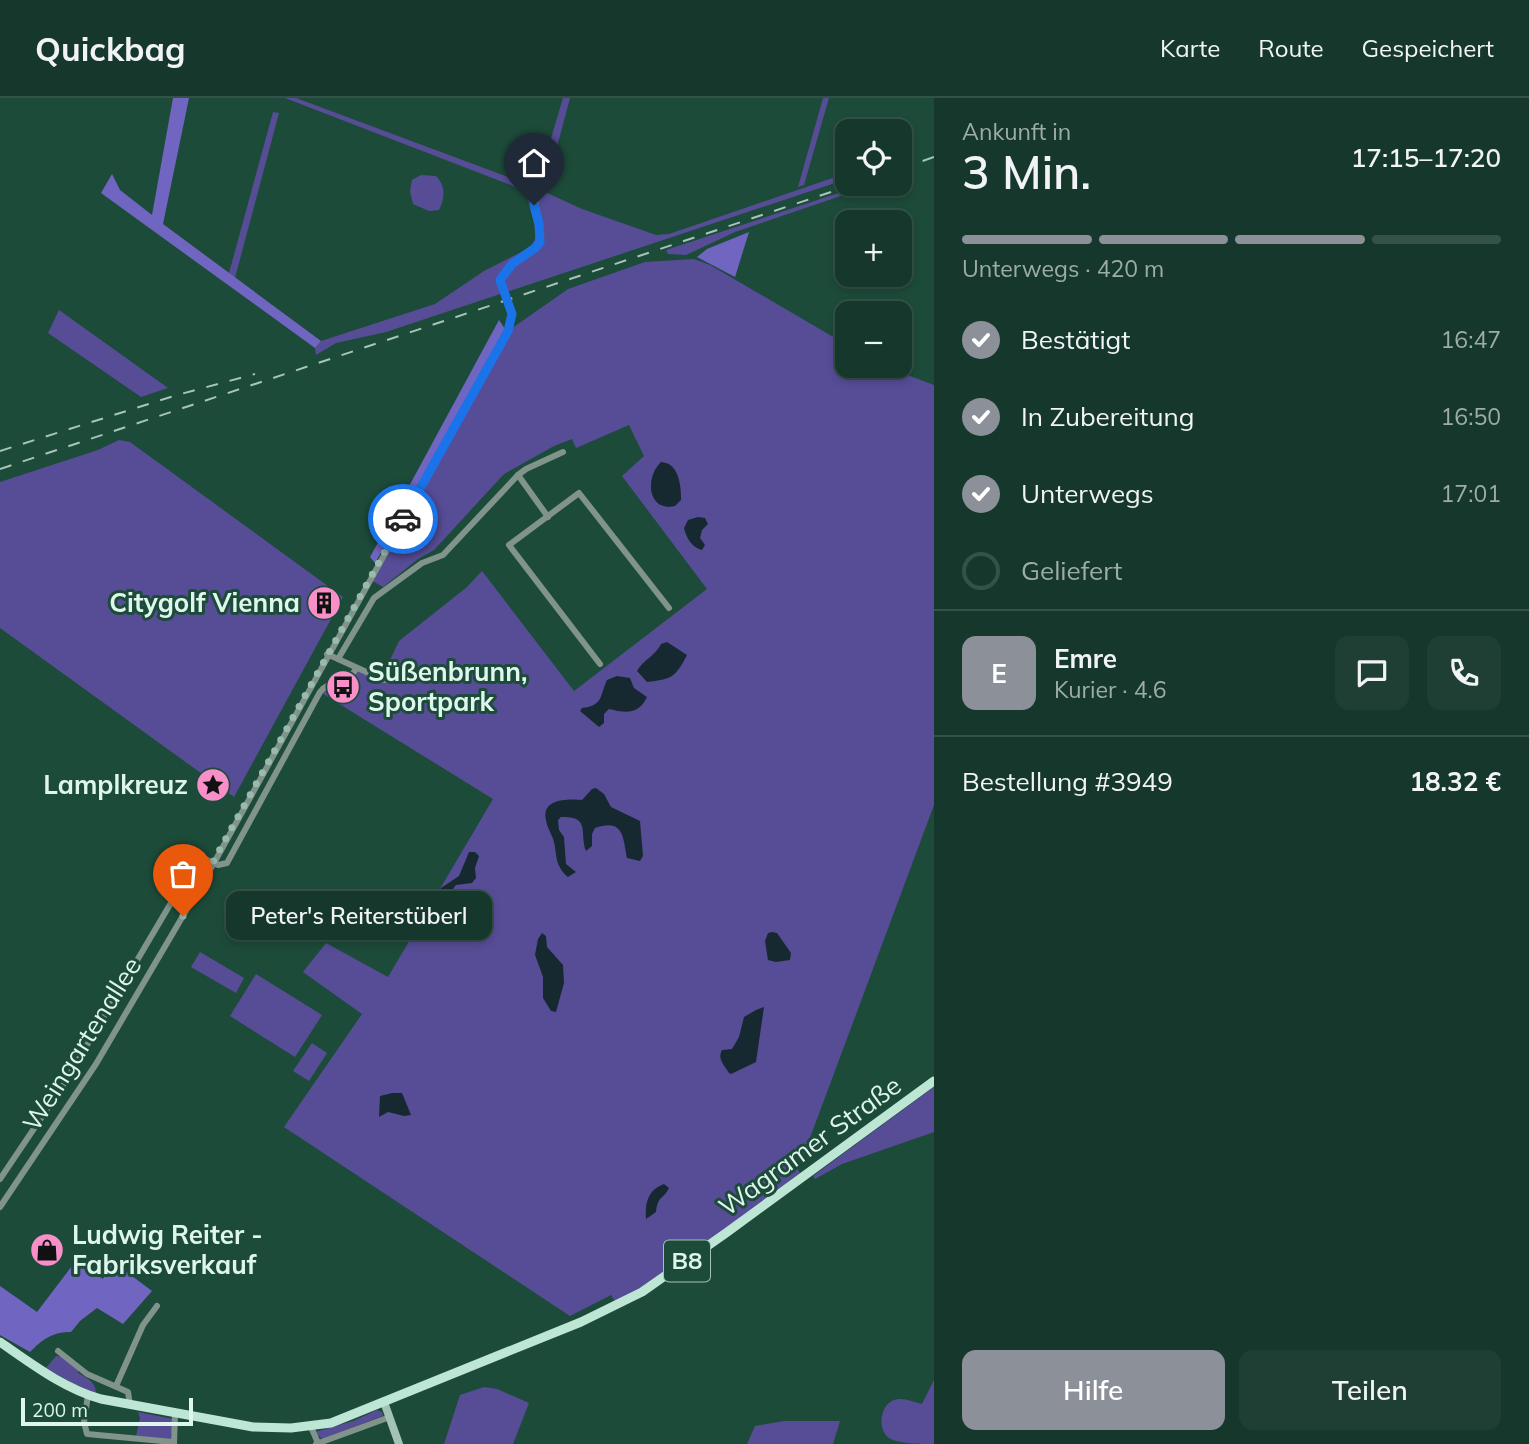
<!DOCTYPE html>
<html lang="de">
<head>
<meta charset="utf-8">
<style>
	body { margin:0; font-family:Mulish,sans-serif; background:#1f3f34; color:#f1f3f6; height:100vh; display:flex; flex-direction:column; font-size:26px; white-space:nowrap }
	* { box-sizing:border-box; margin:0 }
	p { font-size:23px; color:#9eaca9 }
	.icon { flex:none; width:38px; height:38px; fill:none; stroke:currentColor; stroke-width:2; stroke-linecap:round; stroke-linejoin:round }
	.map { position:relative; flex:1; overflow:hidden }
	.details { display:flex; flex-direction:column; background:#16382c; width:595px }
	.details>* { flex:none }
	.controls { position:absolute; left:835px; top:21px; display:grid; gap:14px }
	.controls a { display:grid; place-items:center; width:77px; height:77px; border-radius:14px; background:#16382c; box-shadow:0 4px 10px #0003,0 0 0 2px #355248; font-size:35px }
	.scale { position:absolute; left:21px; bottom:18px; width:172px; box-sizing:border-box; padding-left:7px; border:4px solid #def6eb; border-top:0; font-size:19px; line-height:24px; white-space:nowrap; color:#def6eb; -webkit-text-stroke:5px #1d4b3a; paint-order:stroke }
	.pin { position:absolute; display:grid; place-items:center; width:60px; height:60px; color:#fff; margin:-72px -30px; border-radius:50% 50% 50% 0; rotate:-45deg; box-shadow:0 0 7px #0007 }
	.pin .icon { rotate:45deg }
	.courier { position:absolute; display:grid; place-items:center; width:70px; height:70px; margin:-35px; border:5px solid #1a73e8; border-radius:50%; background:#fff; color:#222; box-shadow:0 2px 9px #0007 }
	.bubble { position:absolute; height:49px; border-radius:14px; background:#16382c; box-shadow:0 4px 10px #0003,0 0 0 2px #355248; font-size:23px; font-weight:600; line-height:49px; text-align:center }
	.head em { font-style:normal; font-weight:600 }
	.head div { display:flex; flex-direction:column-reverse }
	.head { display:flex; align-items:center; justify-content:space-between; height:119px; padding:0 28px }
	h1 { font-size:46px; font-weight:600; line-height:52px }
	.bar { display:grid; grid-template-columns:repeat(4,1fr); gap:10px 7px; align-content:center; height:84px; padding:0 28px }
	.bar i { height:9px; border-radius:5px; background:#355248 }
	.bar .on { background:#8c9099 }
	.bar p { grid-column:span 4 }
	.line { display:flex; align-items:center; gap:18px; padding:0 28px; border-top:2px solid #355248 }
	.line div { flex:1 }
	.round { display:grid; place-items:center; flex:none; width:74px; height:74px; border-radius:14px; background:#1f3f34 }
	ol { padding:0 28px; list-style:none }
	li { display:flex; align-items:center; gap:21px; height:77px }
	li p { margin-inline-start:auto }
	li .icon { padding:7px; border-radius:50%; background:#8c9099; color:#fff; stroke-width:4 }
	li:last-child { color:#9eaca9 }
	li i { width:38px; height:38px; border:4px solid #355248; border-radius:50% }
	.primary-button { display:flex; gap:14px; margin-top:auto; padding:14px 28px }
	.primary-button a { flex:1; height:80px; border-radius:14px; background:#8c9099; color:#fff; font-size:28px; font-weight:600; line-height:80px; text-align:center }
	.primary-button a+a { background:#1f3f34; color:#f1f3f6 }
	header { display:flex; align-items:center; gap:42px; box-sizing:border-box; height:98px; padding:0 35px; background:#16382c; border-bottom:2px solid #355248 }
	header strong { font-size:33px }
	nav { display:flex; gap:38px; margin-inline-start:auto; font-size:24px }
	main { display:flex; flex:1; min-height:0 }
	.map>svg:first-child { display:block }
	.green { fill:#574d97 }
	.forest { fill:#7165c2 }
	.water { fill:#162930 }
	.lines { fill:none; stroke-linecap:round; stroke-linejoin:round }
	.street { stroke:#80948b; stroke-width:6 }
	.secondary { stroke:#a3c3b5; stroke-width:8 }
	.primary { stroke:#bde6d4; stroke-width:9 }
	.rail { stroke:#a6c4b7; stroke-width:2; stroke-dasharray:12 12; stroke-linecap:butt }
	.done { stroke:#9abaad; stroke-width:7; stroke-dasharray:0 12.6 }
	.route { stroke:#1a73e8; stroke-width:9 }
	.labels { text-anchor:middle; stroke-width:6; stroke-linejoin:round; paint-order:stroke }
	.shield { fill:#1d4b3a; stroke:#a4c3b6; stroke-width:2 }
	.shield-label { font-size:24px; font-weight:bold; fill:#def6eb }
	.poi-label { font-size:26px; font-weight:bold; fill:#def6eb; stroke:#1d4b3a; text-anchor:end }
	.street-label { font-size:26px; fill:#def6eb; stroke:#1d4b3a }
</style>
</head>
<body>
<header>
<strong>Quickbag</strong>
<nav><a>Karte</a><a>Route</a><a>Gespeichert</a></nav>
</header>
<main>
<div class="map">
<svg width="934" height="1346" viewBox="0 0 934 1346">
	<rect width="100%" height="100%" fill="#1d4b3a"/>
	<g class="green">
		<polygon points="285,0 296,0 532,88 534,83 538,84 563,0 570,0 545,94 582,111 656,137 669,136 847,75 847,81 386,234 336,245 316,257 315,250 321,243 435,206 484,173 531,149 537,137 526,93"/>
		<polygon points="823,0 829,0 804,87 798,89"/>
		<polygon points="273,14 279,15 235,180 229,175"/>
		<path d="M421,77L436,78C446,88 445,100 439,112L429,113L413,106L410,93L412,82Z"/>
		<polygon points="866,86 876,86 735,134 686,157 668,156 666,152"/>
		<path d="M694,161L710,167L847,247V268H883L934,287V707L798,1072L800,1075C741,1119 682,1169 616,1205L611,1197L570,1218L284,1029L362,916L303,874L326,845L388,879L493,701L320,594L342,584L356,571L381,581L399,543L467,489L482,473L574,593L707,491L622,378L644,358L629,327L576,350L572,341L554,348L504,376L434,452L418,461L383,489L369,481L508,233L568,191L645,164Z"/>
		<polygon points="59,212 168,290 141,299 48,235"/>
		<polygon points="119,342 130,344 343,499 234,699 0,530 0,384 98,352"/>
		<polygon points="200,854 244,880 236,895 191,869"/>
		<polygon points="256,876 322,917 295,959 230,918"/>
		<polygon points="312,945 327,955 309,983 293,973"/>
		<polygon points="934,989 934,1034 842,1066 815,1081 813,1078"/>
		<path d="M56,1258L63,1259L79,1271L78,1275C87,1280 96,1284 96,1295L72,1285L46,1270Z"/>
		<path d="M934,1282V1346C923,1346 898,1346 889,1340C877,1331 880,1307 894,1302C903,1299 913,1304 922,1306Z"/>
		<polygon points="484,1289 497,1291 529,1305 513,1346 444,1346 460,1297"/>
		<polygon points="377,1312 382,1314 383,1318 322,1341 315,1334 353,1323"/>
		<polygon points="138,1314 173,1321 171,1341 136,1338 140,1320"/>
		<polygon points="784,1323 840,1323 833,1346 747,1346 755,1328"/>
	</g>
	<g class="forest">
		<polygon points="173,0 189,0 163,126 321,243 315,250 101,95 112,76 120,92 152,117"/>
		<polygon points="749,134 735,179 697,159 707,151"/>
		<polygon points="499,222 505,231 405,411 401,403"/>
		<polygon points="394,416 401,420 375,465 370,459"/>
		<path d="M104,1157L152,1193L123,1226L97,1210L80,1223L71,1234C52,1234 43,1241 30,1254L0,1237V1188L37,1214L75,1164L103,1181L105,1177L97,1166Z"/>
	</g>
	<g class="water">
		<path d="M661,364C679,365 681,387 681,402L675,408C647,414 645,379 661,364Z"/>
		<path d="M698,419L705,420L708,426L702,432L700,440L705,447L702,452C692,450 686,439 684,430L688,422Z"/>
		<path d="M667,544L687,557C675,580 672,581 647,584L637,573C643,562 655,558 661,546Z"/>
		<path d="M617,578L630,580L634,590L647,599C639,617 625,615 609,611L604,616V625L599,629L580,613L582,610C604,607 599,599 607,582Z"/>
		<path d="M596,690L604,696L611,709L640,723L643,758L640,763L627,760C623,740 624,720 595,730L592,736V748L586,753C579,734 591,718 561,719L558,722L559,732L564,739L566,766L576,774L568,779C555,768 557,758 554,744C552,736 547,730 546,722C541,700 569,701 582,702L592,691Z"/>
		<path d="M469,754H475L479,758L475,770L476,780L472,785L456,787C447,796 456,805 461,813C456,832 436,836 422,823L441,790L459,778Z"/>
		<polygon points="772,834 777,835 791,855 790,862 776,864 768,862 765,843 768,835"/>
		<polygon points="542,835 546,838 547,849 563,867 564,885 556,914 551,913 543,900 543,879 535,857 538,841"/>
		<path d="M764,909L756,964L731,976L729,975C724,967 717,961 722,952L732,951L739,939L744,919L756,912Z"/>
		<polygon points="392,995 402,995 411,1017 404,1018 388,1014 379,1019 380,998"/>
		<path d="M664,1086L669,1090C663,1102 658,1097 656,1114L646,1121C645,1104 648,1092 664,1086Z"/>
	</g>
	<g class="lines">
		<g class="street">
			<polyline points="518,377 548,419"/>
			<polyline points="327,556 384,582"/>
			<polyline points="338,561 374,500 422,465 443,457 518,377 526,371 563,354"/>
			<polyline points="600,566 509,447 579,395 669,510"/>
			<path d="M0,1081L64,986L194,766L203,760L218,767L227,765L320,594C331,580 344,590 356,571"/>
			<polyline points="0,1109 96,966 214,765 508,233 512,216 500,182 512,166 535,151 540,144 534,93"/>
			<polyline points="58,1253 87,1276 128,1294 130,1307"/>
			<polyline points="116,1288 143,1227 157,1208"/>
			<polyline points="88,1297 84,1324 87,1336 173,1344"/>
			<polyline points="311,1329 318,1345"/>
			<polyline points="174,1346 175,1315"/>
			<polyline points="316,1346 390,1319"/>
		</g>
		<polyline class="secondary" points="384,1304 399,1346"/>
		<path class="primary" d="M0,1244C32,1266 63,1290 101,1301L253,1329L291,1330L331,1325L581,1224L642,1194L726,1135L934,983"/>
		<g class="rail">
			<polyline points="900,71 934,59"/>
			<polyline points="0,353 177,297 255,276"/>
			<polyline points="0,371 855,86"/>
		</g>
	</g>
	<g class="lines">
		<polyline class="done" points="183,818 403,421"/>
		<polyline class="route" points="403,421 508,233 512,216 500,182 512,166 535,150 540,144 539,126 534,107"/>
	</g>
	<defs>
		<g id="building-disc" transform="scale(1.75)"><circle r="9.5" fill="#f98fc9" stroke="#1d4b3a"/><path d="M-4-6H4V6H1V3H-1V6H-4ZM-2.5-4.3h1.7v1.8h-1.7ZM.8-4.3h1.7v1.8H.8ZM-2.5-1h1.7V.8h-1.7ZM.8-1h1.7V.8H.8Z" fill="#111"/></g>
		<g id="bus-disc" transform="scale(1.75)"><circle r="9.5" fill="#f98fc9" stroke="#1d4b3a"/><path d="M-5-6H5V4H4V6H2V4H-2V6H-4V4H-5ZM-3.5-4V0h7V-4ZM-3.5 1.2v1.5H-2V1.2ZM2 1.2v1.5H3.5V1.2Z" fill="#111"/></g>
		<g id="sight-disc" transform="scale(1.75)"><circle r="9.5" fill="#f98fc9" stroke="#1d4b3a"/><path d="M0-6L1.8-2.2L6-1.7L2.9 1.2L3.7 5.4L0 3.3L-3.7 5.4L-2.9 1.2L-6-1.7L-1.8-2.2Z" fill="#111"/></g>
		<g id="shop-disc" transform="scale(1.75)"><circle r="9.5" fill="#f98fc9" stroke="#1d4b3a"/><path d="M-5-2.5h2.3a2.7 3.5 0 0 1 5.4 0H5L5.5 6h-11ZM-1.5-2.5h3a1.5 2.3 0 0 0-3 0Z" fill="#111"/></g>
	</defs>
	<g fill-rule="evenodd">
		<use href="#building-disc" x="324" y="505"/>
		<use href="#bus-disc" x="343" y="589"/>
		<use href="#sight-disc" x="213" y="687"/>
		<use href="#shop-disc" x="47" y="1152"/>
	</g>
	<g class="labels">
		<rect class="shield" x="664" y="1142.5" width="46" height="41" rx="5"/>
		<g class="shield-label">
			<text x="687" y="1171">B8</text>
		</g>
		<g class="poi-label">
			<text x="300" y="514">Citygolf Vienna</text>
			<text x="368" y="583" text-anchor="start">Süßenbrunn,<tspan x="368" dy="30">Sportpark</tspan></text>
			<text x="188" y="696">Lamplkreuz</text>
			<text x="72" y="1146" text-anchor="start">Ludwig Reiter -<tspan x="72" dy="30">Fabriksverkauf</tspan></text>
		</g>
		<g class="street-label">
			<text transform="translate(82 946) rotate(-58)" y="9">Weingartenallee</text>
			<text transform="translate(810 1048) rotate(-36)" y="9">Wagramer Straße</text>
		</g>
	</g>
</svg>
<div class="controls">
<a><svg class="icon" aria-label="locate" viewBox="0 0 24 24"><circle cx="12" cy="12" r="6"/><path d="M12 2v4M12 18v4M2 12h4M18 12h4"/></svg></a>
<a>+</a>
<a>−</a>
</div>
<div class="scale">200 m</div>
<div class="pin" style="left:183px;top:818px;background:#ea580c"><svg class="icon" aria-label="bag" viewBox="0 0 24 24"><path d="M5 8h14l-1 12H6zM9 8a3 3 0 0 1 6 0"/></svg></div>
<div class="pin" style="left:534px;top:107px;background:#1f2937"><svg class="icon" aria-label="home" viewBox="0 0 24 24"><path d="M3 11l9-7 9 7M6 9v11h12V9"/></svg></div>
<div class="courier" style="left:403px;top:421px"><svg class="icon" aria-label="car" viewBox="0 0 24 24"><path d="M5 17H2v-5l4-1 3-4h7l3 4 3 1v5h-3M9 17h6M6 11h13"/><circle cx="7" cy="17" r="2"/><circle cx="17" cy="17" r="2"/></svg></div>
<div class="bubble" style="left:226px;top:793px;width:266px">Peter's Reiterstüberl</div>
</div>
<section class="details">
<div class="head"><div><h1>3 Min.</h1><p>Ankunft in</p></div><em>17:15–17:20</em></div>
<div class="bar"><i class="on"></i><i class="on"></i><i class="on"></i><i></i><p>Unterwegs · 420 m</p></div>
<ol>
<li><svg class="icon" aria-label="check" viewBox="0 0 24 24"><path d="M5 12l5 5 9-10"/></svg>Bestätigt<p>16:47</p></li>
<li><svg class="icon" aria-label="check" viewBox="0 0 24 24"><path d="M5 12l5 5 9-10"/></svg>In Zubereitung<p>16:50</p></li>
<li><svg class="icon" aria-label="check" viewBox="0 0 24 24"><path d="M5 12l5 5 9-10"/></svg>Unterwegs<p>17:01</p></li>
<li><i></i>Geliefert</li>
</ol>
<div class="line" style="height:126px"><b class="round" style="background:#8c9099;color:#fff">E</b><div><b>Emre</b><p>Kurier · 4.6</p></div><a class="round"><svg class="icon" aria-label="chat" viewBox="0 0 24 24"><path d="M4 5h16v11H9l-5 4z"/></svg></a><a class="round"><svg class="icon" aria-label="phone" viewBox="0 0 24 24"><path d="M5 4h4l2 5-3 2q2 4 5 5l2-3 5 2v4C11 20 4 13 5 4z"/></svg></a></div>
<div class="line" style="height:91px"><div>Bestellung #3949</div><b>18.32 €</b></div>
<div class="primary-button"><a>Hilfe</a><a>Teilen</a></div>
</section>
</main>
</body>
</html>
